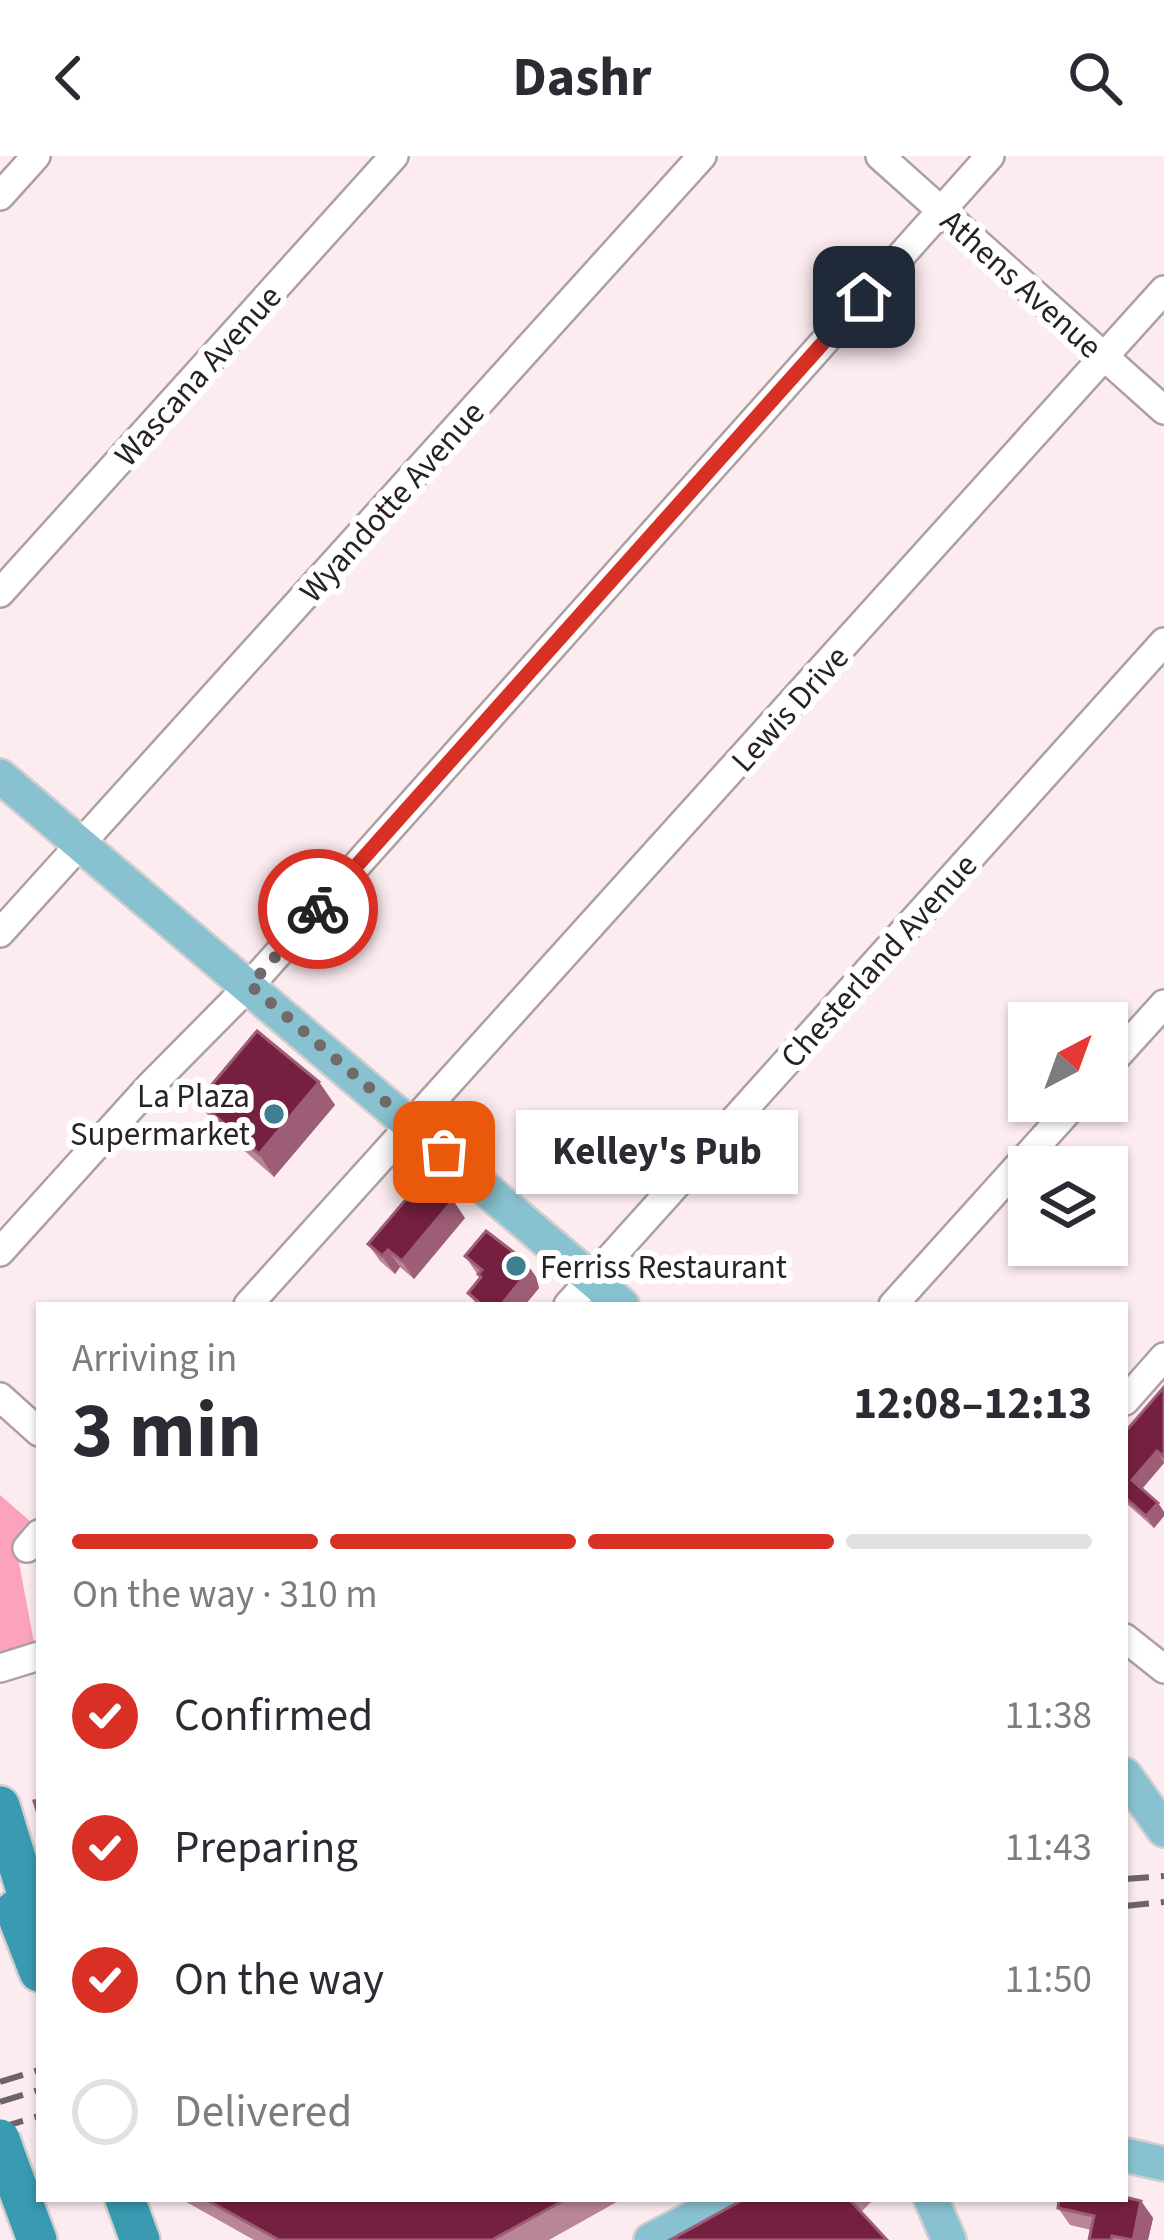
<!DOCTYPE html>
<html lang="en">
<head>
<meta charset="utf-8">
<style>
	body { margin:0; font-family:"Source Sans 3",sans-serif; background:#f7f7f7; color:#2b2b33; height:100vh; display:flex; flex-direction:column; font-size:45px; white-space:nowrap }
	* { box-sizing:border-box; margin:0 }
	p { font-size:39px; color:#7c7c81 }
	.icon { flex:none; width:66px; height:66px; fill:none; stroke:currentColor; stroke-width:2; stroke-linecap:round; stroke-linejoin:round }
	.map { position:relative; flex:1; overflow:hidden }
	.sheet { position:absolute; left:36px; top:1146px; width:1092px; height:900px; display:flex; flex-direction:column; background:#fff; border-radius:0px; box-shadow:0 3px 9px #0004 }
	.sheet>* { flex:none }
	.needle { width:78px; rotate:41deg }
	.tools { position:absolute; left:1008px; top:846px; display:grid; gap:24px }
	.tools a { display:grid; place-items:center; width:120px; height:120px; border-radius:0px; background:#fff; box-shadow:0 3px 9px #0004; font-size:60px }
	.pin { position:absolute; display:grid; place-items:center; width:102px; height:102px; color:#fff; margin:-51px; border-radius:24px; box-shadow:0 6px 18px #0006 }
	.courier { position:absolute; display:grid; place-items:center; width:120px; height:120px; margin:-60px; border:9px solid #d93025; border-radius:50%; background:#fff; color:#222; box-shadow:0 3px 15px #0007 }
	.bubble { position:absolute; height:84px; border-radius:0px; background:#fff; box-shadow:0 3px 9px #0004; font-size:39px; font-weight:700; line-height:84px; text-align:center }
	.head em { font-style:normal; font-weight:700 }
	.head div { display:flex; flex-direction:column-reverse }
	.head { display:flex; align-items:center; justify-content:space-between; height:204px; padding:0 36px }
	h1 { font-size:78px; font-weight:700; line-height:90px }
	.bar { display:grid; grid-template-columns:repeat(4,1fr); gap:18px 12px; align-content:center; height:144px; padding:0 36px }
	.bar i { height:15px; border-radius:9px; background:#e1e1e2 }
	.bar .on { background:#d93025 }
	.bar p { grid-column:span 4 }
	ol { padding:0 36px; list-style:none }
	li { display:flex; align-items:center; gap:36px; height:132px }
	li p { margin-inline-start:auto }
	li .icon { padding:12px; border-radius:50%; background:#d93025; color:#fff; stroke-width:4 }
	li:last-child { color:#7c7c81 }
	li i { width:66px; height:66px; border:6px solid #e1e1e2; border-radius:50% }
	header { display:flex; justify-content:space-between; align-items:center; height:156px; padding:0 36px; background:#fff; font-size:54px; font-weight:700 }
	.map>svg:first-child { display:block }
	.green { fill:#fba3bd }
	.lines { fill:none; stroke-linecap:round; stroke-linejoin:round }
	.minor-casing { stroke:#ae9fa3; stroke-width:32 }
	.major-casing { stroke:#d0cecf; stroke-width:38 }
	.highway-casing { stroke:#d0cecf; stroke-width:44 }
	.minor { stroke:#fff; stroke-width:27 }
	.major { stroke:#88c2d0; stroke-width:33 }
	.highway { stroke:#399ab1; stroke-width:39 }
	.rail { stroke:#6d6467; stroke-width:6; stroke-dasharray:24 12; stroke-linecap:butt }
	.highway-bridge-casing { stroke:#d0cecf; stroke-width:44; stroke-linecap:butt }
	.highway-bridge { stroke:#399ab1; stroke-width:39 }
	.wall { fill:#b98698 }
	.shaded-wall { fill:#9e5d76 }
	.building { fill:#762041; stroke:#9e5d76; stroke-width:3 }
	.done { stroke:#72696b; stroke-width:12; stroke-dasharray:0 21.6 }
	.route { stroke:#d93025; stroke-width:15 }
	.poi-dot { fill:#3e8091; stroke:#fff; stroke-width:4.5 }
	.labels { text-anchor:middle; stroke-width:12; stroke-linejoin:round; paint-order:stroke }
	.street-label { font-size:33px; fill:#282224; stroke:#fff }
	.poi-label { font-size:33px; fill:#282224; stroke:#fff; text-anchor:end }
</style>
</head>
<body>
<header><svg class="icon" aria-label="back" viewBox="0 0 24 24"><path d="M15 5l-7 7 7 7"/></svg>Dashr<svg class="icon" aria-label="search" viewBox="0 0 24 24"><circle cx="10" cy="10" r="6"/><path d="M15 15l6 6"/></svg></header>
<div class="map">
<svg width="1164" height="2084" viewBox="0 0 1164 2084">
	<rect width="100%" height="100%" fill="#fcecf0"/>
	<polygon class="green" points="0,1339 31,1366 15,1385 35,1492 0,1503"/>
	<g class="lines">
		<g class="minor-casing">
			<g id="minor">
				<polyline points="880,0 1164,254"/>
				<polyline points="0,40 36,0"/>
				<polyline points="0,437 394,0"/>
				<polyline points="0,777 702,0"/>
				<polyline points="1107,911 1164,848"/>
				<polyline points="0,1096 150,930 250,829 990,0"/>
				<polyline points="248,1149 1164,134"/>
				<polyline points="568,1149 1164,486"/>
				<polyline points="893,1149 1077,945"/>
				<polyline points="0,1241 39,1276"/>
				<polyline points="1125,1245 1164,1201"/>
				<polyline points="27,1392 39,1378"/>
				<polyline points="1125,1482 1164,1513"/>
				<polyline points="0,1512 39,1500"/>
			</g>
		</g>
		<g class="major-casing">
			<g id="major">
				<polyline points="0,620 622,1149"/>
				<polyline points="1125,1619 1164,1674"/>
				<polyline points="1125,1999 1164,2008"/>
				<polyline points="931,2043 949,2084"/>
				<polyline points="651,2084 730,2043"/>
			</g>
		</g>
		<g class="highway-casing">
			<g id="highway">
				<polyline points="0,1650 39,1777"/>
				<polyline points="15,1754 39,1816"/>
				<polyline points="7,2003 37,2084"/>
				<polyline points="125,2043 140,2084"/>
			</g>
		</g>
		<use href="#minor" class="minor"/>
		<use href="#major" class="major"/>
		<use href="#highway" class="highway"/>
		<g class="rail">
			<polyline points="1125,1723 1164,1720"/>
			<polyline points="1125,1750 1164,1746"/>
			<polyline points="0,1926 39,1914"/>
			<polyline points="0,1946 39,1934"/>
			<polyline points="0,1972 39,1960"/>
		</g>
		<g class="highway-bridge-casing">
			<polyline id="highway-bridge" points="0,1983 7,2003"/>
		</g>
		<use href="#highway-bridge" class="highway-bridge"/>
	</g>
	<g class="wall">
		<polygon points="319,926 335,949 274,1021 214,968 198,945"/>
		<polygon points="465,1062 414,1123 400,1111 395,1118 380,1105 368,1088"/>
		<polygon points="465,1100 525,1105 536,1121 539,1132 525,1149 477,1149 468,1137 480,1122"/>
		<polygon points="1164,1231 1164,1307 1142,1333 1158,1347 1164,1356 1164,1360 1154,1372 1126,1347 1125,1348 1125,1276"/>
		<polygon points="181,2043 622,2043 549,2084 254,2084"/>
		<polygon points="744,2043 874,2043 861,2056"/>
		<polygon points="1141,2045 1153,2062 1148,2084 1089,2084 1091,2074 1070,2069 1058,2052"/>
	</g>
	<g class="shaded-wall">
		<polygon points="319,926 335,949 274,1021 259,998"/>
		<polygon points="453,1044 465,1062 414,1123 402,1105"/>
		<polygon points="388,1094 400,1111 395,1118 382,1100"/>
		<polygon points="525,1105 536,1121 539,1132 525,1149 501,1149"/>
		<polygon points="1157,1295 1164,1307 1140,1335 1132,1324"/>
		<polygon points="1158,1347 1164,1356 1164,1360 1154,1372 1146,1360"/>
		<polygon points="1141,2045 1153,2062 1148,2084 1133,2084"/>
	</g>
	<g class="building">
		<polygon points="257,875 319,926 259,998 198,945"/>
		<polygon points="425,1021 453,1044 402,1105 388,1094 382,1100 368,1088"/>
		<polygon points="486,1075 525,1105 528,1116 501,1149 482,1149 468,1137 481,1121 478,1118 482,1114 465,1100"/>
		<polygon points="1164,1231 1164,1301 1157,1295 1132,1324 1158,1347 1146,1360 1125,1341 1125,1276"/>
		<polygon points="39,1644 39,1661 34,1645"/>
		<polygon points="1125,2041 1141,2045 1133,2084 1112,2080 1111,2084 1089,2084 1094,2060 1058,2052 1059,2043 1125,2043"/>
		<polygon points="205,2043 566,2043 492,2084 279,2084"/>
		<polygon points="744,2043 849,2043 887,2084 670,2084"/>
	</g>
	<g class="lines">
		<polyline class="done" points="318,753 250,829 444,996"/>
		<polyline class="route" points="318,753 864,141"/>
	</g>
	<g class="poi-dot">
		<circle cx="274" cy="958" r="12"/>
		<circle cx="516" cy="1110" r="12"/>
	</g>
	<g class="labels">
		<g class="street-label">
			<text transform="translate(1022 127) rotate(42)" y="12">Athens Avenue</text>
			<text transform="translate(197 219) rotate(-48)" y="12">Wascana Avenue</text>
			<text transform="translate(391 345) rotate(-48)" y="12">Wyandotte Avenue</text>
			<text transform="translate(789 552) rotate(-48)" y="12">Lewis Drive</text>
			<text transform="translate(878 804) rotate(-48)" y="12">Chesterland Avenue</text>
		</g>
		<g class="poi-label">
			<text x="250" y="951">La Plaza<tspan x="250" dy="38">Supermarket</tspan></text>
			<text x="540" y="1122" text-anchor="start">Ferriss Restaurant</text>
		</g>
	</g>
</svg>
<div class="tools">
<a><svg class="needle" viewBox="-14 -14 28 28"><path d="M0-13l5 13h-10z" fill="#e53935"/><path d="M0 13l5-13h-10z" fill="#7c7c81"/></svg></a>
<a><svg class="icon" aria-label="layers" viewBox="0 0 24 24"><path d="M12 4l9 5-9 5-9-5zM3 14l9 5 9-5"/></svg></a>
</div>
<div class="pin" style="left:444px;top:996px;background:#ea580c"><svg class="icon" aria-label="bag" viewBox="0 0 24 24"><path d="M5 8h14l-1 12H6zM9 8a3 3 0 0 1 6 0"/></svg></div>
<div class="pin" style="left:864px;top:141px;background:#1f2937"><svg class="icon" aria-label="home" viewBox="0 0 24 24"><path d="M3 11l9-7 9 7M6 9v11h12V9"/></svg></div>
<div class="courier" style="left:318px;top:753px"><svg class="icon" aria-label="bike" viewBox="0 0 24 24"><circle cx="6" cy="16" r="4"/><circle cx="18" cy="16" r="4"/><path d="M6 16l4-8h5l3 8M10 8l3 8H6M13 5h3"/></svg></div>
<div class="bubble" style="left:516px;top:954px;width:282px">Kelley's Pub</div>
<section class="sheet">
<div class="head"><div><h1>3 min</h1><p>Arriving in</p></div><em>12:08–12:13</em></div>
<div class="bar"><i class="on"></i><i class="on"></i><i class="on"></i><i></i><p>On the way · 310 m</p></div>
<ol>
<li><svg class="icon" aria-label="check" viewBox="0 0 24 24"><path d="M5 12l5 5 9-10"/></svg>Confirmed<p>11:38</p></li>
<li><svg class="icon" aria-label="check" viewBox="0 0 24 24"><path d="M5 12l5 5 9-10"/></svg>Preparing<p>11:43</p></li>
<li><svg class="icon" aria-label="check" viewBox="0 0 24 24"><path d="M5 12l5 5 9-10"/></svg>On the way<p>11:50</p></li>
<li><i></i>Delivered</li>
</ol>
</section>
</div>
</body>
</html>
